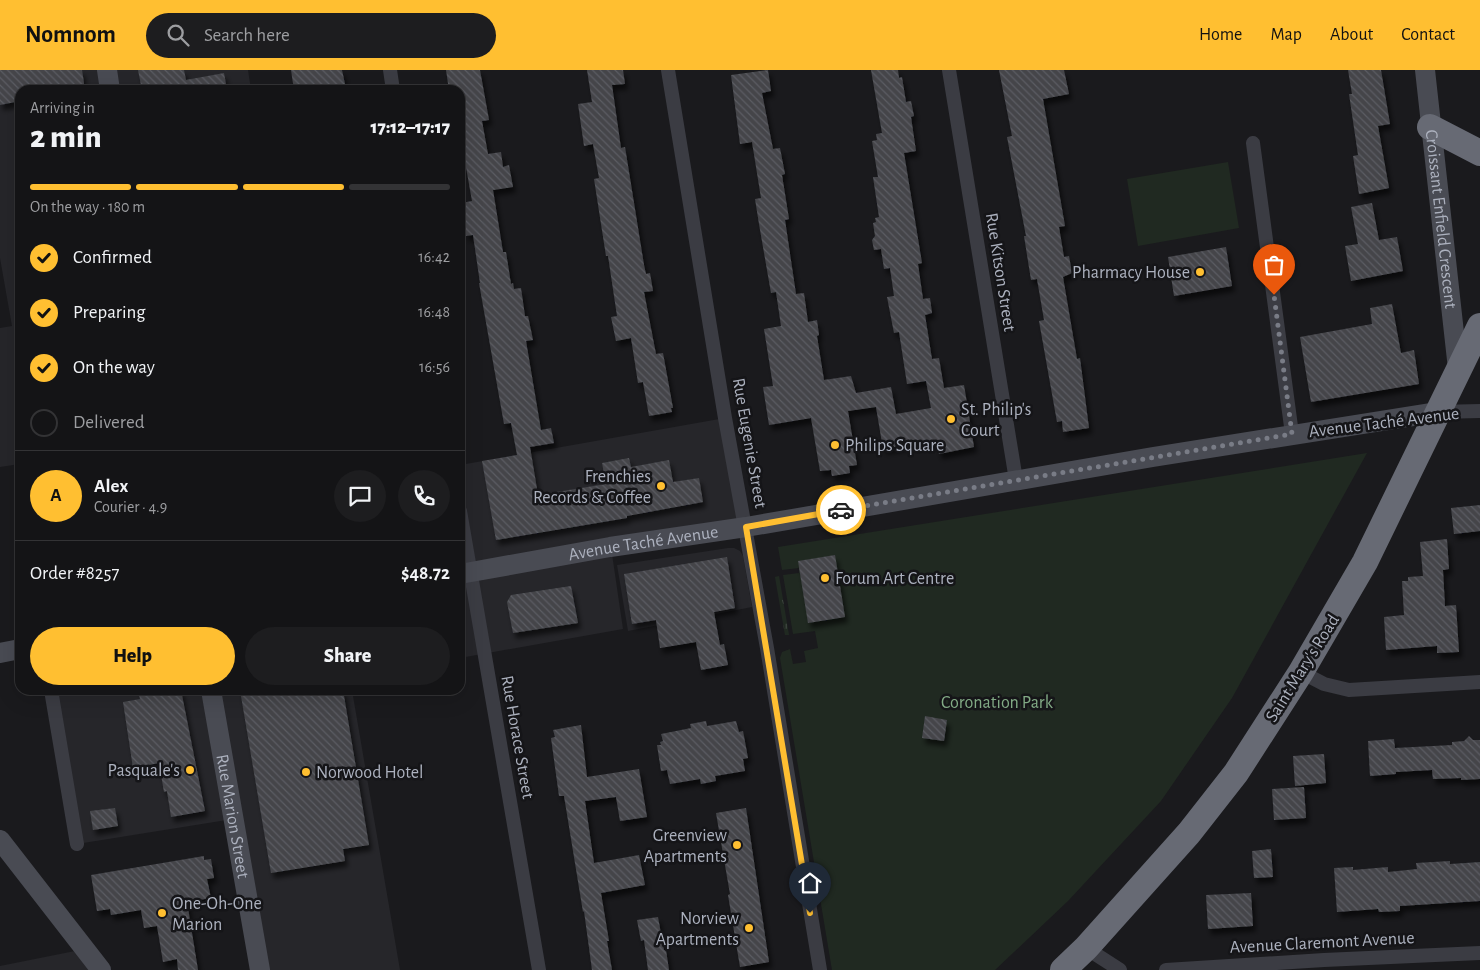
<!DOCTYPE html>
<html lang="en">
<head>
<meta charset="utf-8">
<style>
	body { margin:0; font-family:"Alegreya Sans",sans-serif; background:#1d1d1f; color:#f1f3f6; height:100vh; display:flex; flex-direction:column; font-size:19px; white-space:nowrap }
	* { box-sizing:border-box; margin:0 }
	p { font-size:16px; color:#9d9ea1 }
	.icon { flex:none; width:28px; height:28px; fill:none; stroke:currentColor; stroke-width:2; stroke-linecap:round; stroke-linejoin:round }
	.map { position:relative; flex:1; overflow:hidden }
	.sheet { position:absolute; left:15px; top:15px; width:450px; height:610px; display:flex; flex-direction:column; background:#141416; border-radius:15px; box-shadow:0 5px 20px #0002,0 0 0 1px #333335 }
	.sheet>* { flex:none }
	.pin { position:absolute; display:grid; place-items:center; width:42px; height:42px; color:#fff; margin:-51px -21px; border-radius:50% 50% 50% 0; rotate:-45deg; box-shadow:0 0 5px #0007 }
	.pin .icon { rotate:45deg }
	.courier { position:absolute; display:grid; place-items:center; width:50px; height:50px; margin:-25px; border:4px solid #ffbf31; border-radius:50%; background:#fff; color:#222; box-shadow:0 1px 6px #0007 }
	.head em { font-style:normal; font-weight:800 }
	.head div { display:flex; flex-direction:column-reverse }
	.head { display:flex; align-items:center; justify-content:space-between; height:85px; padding:0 15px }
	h1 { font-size:32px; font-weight:800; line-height:38px }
	.bar { display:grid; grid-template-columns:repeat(4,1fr); gap:8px 5px; align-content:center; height:60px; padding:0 15px }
	.bar i { height:6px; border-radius:4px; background:#333335 }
	.bar .current { background:#ffbf31 }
	.bar p { grid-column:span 4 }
	.line { display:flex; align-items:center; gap:12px; padding:0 15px; border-top:1px solid #333335 }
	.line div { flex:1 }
	.round { display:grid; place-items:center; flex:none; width:52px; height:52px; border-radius:26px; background:#1d1d1f }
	ol { padding:0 15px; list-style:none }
	li { display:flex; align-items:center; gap:15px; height:55px }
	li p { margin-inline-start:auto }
	li .icon { padding:5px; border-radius:50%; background:#ffbf31; color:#111; stroke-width:4 }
	li:last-child { color:#9d9ea1 }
	li i { width:28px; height:28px; border:2px solid #333335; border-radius:50% }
	.action { display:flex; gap:10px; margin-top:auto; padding:10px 15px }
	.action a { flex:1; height:58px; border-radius:30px; background:#ffbf31; color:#111; font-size:20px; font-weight:800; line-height:58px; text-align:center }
	.action a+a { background:#1d1d1f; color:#f1f3f6 }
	header { display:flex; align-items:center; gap:30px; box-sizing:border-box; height:70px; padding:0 25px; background:#ffbf31; color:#111 }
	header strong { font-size:24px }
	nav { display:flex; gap:28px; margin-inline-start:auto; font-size:18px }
	.search { width:350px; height:45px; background:#1d1d1f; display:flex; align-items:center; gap:12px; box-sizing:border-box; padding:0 18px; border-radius:28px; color:#9d9ea1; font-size:19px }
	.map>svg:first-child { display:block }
	.built { fill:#26262a }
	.grass { fill:url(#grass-tufts) }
	.park { fill:#202921 }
	.building { fill:url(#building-back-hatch); filter:url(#shadow) }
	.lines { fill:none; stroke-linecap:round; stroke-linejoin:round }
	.street { stroke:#3b3c43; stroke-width:14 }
	.secondary { stroke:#494b53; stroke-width:20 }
	.highway { stroke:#676a74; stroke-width:26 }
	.done { stroke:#797c86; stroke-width:5; stroke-dasharray:0 9 }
	.route { stroke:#ffbf31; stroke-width:6 }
	.poi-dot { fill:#ffbf31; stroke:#151518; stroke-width:2 }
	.labels { text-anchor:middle; stroke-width:5; stroke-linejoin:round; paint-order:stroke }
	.street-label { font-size:18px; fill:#acb1be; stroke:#151518 }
	.poi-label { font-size:18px; fill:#acb1be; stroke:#151518; text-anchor:end }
	.park-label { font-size:18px; fill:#82aa85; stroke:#151518 }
</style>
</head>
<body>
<header>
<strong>Nomnom</strong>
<div class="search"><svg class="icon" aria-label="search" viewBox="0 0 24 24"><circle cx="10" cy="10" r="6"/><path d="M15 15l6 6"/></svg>Search here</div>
<nav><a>Home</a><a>Map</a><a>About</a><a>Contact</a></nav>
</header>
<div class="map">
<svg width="1480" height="900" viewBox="0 0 1480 900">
	<defs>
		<pattern id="grass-tufts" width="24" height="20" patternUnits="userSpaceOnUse" patternTransform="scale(1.25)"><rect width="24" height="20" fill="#202921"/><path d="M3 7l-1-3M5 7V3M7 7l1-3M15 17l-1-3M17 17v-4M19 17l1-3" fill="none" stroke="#3e463f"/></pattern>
		<pattern id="building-back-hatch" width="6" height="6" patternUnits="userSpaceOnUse" patternTransform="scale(1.25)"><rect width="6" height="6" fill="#44454a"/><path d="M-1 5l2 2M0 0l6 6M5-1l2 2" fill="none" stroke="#5c5d62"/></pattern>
		<filter id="shadow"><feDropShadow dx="3" dy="5.5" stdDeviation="2.5" flood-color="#0009"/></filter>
	</defs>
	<rect width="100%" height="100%" fill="#1a1a1d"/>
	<g class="built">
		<polygon points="0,0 248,0 251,20 20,20 20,394 0,397 0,258 12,256 0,188"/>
		<polygon points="725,348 746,457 611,477 623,559 460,588 460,395"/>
		<polygon points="728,478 734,478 740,481 743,486 752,537 628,561 617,495"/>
		<polygon points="51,620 352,620 400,900 259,900 233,749 77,774"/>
		<polygon points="85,879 101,900 0,900 0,896"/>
	</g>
	<polygon class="grass" points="779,506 789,565 785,565 775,507"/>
	<g class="park">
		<polygon points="1228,92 1239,158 1138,176 1127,109"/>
		<polygon points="1367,383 1232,628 1161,731 1068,831 995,900 832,900 780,588 782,582 790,579 793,594 806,592 804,581 818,578 815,561 793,564 783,505 799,503 799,498 782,500 778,477"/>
	</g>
	<g class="building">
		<polygon points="0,0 82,0 85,20 20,20 20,31 0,35"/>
		<polygon points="138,0 184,0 186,10 224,3 227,20 142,20"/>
		<polygon points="291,0 342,0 345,14 312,20 294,20"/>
		<polygon points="446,0 480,0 489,50 482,51 488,84 501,82 503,97 509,95 513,117 493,120 503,182 506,182 511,214 513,213 514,219 521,218 525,246 528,246 533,270 526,271 541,360 551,358 554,373 530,377 538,425 606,414 602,393 629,388 631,397 669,390 673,412 699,408 703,432 627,446 627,448 496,470 482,391 517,385 511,353 504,354 479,213 480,213 473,165 466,166 461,133 472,131 460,63 460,20 449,20"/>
		<polygon points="587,0 623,0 625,14 612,15 621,78 625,77 644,195 646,204 650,203 653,221 644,222 656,284 663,283 673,338 671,338 672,342 649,346 643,312 638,313 631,268 616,271 611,247 617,246 608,186 606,186 594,109 599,108 593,74 584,76 578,34 592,32"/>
		<polygon points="768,0 771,21 762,23 773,79 780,78 785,104 782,105 789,149 785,150 796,224 804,223 808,252 817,250 819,265 817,266 824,310 851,306 856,323 891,317 896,344 931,338 926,311 907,314 899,262 894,263 887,227 894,226 890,198 884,199 881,179 874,180 872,170 875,166 873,153 876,152 875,148 879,147 873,107 878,107 872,71 877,70 876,64 882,63 871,0 898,0 899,8 902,7 906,32 911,31 914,46 911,47 916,81 904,83 922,193 918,194 923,229 930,228 932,243 925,245 932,289 939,288 944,318 964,315 974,377 939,384 936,370 883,379 876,337 848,341 857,395 849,396 850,403 832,406 831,400 820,401 811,348 769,355 763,317 773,316 764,259 781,256 776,222 771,223 759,154 755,129 761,128 752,72 740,74 731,5"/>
		<polygon points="999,0 1064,0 1069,24 1043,29 1065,156 1059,157 1064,187 1069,186 1072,203 1063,207 1077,289 1080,288 1089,358 1063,362 1062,351 1057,352 1039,251 1044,250 1037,209 1031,210 1024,166 1026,166 1007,67 1012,66"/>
		<polygon points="1348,0 1381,0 1390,54 1378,56 1389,118 1359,124 1353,86 1358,85 1349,24 1352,24"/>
		<polygon points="1372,133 1379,170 1397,167 1403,201 1351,211 1345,176 1358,174 1351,137"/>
		<polygon points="1226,177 1232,216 1174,226 1168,187"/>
		<polygon points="1392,234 1401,283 1414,280 1419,314 1311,332 1300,267 1372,254 1370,238"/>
		<polygon points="1480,435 1480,461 1454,464 1451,438"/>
		<polygon points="1447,469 1449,499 1443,500 1445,536 1456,535 1459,582 1437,583 1437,576 1386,580 1384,547 1404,545 1402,511 1408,511 1408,507 1423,506 1420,472"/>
		<polygon points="835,485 845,547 808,553 798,491"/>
		<polygon points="727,487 735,538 714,542 720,575 724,574 728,595 701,600 696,572 660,578 656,550 632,554 624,504"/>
		<polygon points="571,516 578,553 513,563 507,532 511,525"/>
		<polygon points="138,620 181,620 205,741 171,747 167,721 164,722 159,693 133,698 123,632 140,629"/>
		<polygon points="240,620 343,620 369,775 343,779 345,791 271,803"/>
		<polygon points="925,646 947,650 944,671 922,668"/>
		<polygon points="706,651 707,656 736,651 739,662 743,661 748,688 743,689 745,701 715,706 716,711 701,714 700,709 670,714 667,700 661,701 657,675 661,675 660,672 663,671 661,664 691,658 690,654"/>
		<polygon points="581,655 587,707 639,699 647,747 620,751 616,727 585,731 594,793 639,785 645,815 601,823 609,871 607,871 612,900 592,900 584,841 583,842 564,726 559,726 551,668 555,667 553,660"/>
		<polygon points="1469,666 1473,670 1480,670 1480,709 1461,710 1461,708 1433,709 1432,700 1396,702 1396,704 1370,706 1368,671 1394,669 1395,678 1452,675 1452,672 1464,671"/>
		<polygon points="1324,684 1326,713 1295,716 1293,686"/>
		<polygon points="1304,717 1306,748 1274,750 1272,719"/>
		<polygon points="115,738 118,756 93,760 90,741"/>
		<polygon points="746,738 769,892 740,897 728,825 730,824 716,743"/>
		<polygon points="1271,779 1273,807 1254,808 1252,781"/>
		<polygon points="204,786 204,790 211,789 214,808 207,809 211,828 187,832 198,900 178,900 177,889 163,892 157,856 144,858 141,840 111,845 110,839 97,841 91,805"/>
		<polygon points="1450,791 1450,794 1480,792 1480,831 1400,836 1400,841 1379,842 1378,839 1337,842 1334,798 1353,797 1353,800 1388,797 1388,802 1417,799 1416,793"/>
		<polygon points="1251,823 1253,856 1208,859 1206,825"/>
		<polygon points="658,847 664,880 666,880 669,900 648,900 644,870 641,871 637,850"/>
	</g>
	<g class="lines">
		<g class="street">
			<polyline points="390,0 393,20"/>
			<polyline points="668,0 725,348 767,578 820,900"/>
			<polyline points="949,0 1016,410"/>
			<polyline points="1253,73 1292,364"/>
			<polyline points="1438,342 1480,341"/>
			<polyline points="460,441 539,900"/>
			<polyline points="1301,602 1324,614 1349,620 1480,612"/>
			<polyline points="51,620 77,774"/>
			<polyline points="1086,878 1120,900"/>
			<polyline points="1166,900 1324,890 1480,883"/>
		</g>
		<g class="secondary">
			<polyline points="107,0 110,20"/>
			<path id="s1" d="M1425,0L1458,299"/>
			<path id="s2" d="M460,504L610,477L746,457L1153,387L1438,342"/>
			<polyline points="0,583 20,579"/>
			<path id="s3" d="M211,620L260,900"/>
			<polyline points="0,770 101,900"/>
		</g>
		<g class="highway">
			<polyline points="1430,57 1480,83"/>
			<polyline points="1063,900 1086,878 1189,763 1236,703 1301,602 1365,492 1480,256"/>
		</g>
	</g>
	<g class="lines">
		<polyline class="done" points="841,440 1292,364 1274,225"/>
		<polyline class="route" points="810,843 746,457 841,440"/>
	</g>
	<g class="poi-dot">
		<circle cx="1200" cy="202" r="5"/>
		<circle cx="951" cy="349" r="5"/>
		<circle cx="835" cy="375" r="5"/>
		<circle cx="661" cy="416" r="5"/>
		<circle cx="825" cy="508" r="5"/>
		<circle cx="190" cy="700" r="5"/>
		<circle cx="306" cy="702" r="5"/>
		<circle cx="737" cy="775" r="5"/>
		<circle cx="162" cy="843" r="5"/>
		<circle cx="749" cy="858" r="5"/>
	</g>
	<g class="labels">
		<g class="street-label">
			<text dy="6" stroke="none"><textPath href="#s1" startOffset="150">Croissant Enfield Crescent</textPath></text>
			<text transform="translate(1001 202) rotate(81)" y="6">Rue Kitson Street</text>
			<text transform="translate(1384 352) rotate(-7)" y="6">Avenue Taché Avenue</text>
			<text transform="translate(750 373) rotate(80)" y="6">Rue Eugenie Street</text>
			<text dy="6" stroke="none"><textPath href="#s2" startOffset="186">Avenue Taché Avenue</textPath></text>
			<text transform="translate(1302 598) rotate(-58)" y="6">Saint Mary's Road</text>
			<text transform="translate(518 667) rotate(80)" y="6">Rue Horace Street</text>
			<text dy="6" stroke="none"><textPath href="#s3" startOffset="128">Rue Marion Street</textPath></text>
			<text transform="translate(1322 872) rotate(-3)" y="6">Avenue Claremont Avenue</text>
		</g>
		<g class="poi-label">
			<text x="1190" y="208">Pharmacy House</text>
			<text x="961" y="345" text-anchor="start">St. Philip's<tspan x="961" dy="21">Court</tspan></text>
			<text x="845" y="381" text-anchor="start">Philips Square</text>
			<text x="651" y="412">Frenchies<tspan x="651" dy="21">Records &amp; Coffee</tspan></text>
			<text x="835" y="514" text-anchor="start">Forum Art Centre</text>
			<text x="180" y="706">Pasquale's</text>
			<text x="316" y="708" text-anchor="start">Norwood Hotel</text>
			<text x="727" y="771">Greenview<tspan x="727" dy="21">Apartments</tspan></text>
			<text x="172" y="839" text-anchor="start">One-Oh-One<tspan x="172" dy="21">Marion</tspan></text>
			<text x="739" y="854">Norview<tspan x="739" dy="21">Apartments</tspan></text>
		</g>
		<g class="park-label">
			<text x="997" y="638">Coronation Park</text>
		</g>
	</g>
</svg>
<div class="pin" style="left:1274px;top:225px;background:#ea580c"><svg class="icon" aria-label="bag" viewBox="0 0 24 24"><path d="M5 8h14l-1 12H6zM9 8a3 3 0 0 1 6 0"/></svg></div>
<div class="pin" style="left:810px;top:843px;background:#1f2937"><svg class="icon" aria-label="home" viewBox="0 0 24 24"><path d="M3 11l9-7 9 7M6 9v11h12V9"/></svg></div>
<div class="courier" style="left:841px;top:440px"><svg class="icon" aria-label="car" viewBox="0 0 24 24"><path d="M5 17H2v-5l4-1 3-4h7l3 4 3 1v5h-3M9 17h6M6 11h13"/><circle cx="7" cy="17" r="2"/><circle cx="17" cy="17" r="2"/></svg></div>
<section class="sheet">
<div class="head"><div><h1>2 min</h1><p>Arriving in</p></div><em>17:12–17:17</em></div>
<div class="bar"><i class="current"></i><i class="current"></i><i class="current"></i><i></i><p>On the way · 180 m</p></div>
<ol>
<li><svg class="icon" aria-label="check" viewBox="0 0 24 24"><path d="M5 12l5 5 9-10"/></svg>Confirmed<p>16:42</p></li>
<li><svg class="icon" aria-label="check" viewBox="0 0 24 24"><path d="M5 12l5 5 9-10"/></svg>Preparing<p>16:48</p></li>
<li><svg class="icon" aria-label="check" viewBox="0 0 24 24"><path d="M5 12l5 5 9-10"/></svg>On the way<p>16:56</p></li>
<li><i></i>Delivered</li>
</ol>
<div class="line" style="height:90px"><b class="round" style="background:#ffbf31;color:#111">A</b><div><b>Alex</b><p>Courier · 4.9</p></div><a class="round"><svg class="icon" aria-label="chat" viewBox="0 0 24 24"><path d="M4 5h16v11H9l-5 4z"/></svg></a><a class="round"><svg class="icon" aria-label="phone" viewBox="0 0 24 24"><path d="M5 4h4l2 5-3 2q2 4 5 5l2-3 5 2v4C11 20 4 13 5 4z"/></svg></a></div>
<div class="line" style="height:65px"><div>Order #8257</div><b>$48.72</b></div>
<div class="action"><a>Help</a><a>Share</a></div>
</section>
</div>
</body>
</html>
